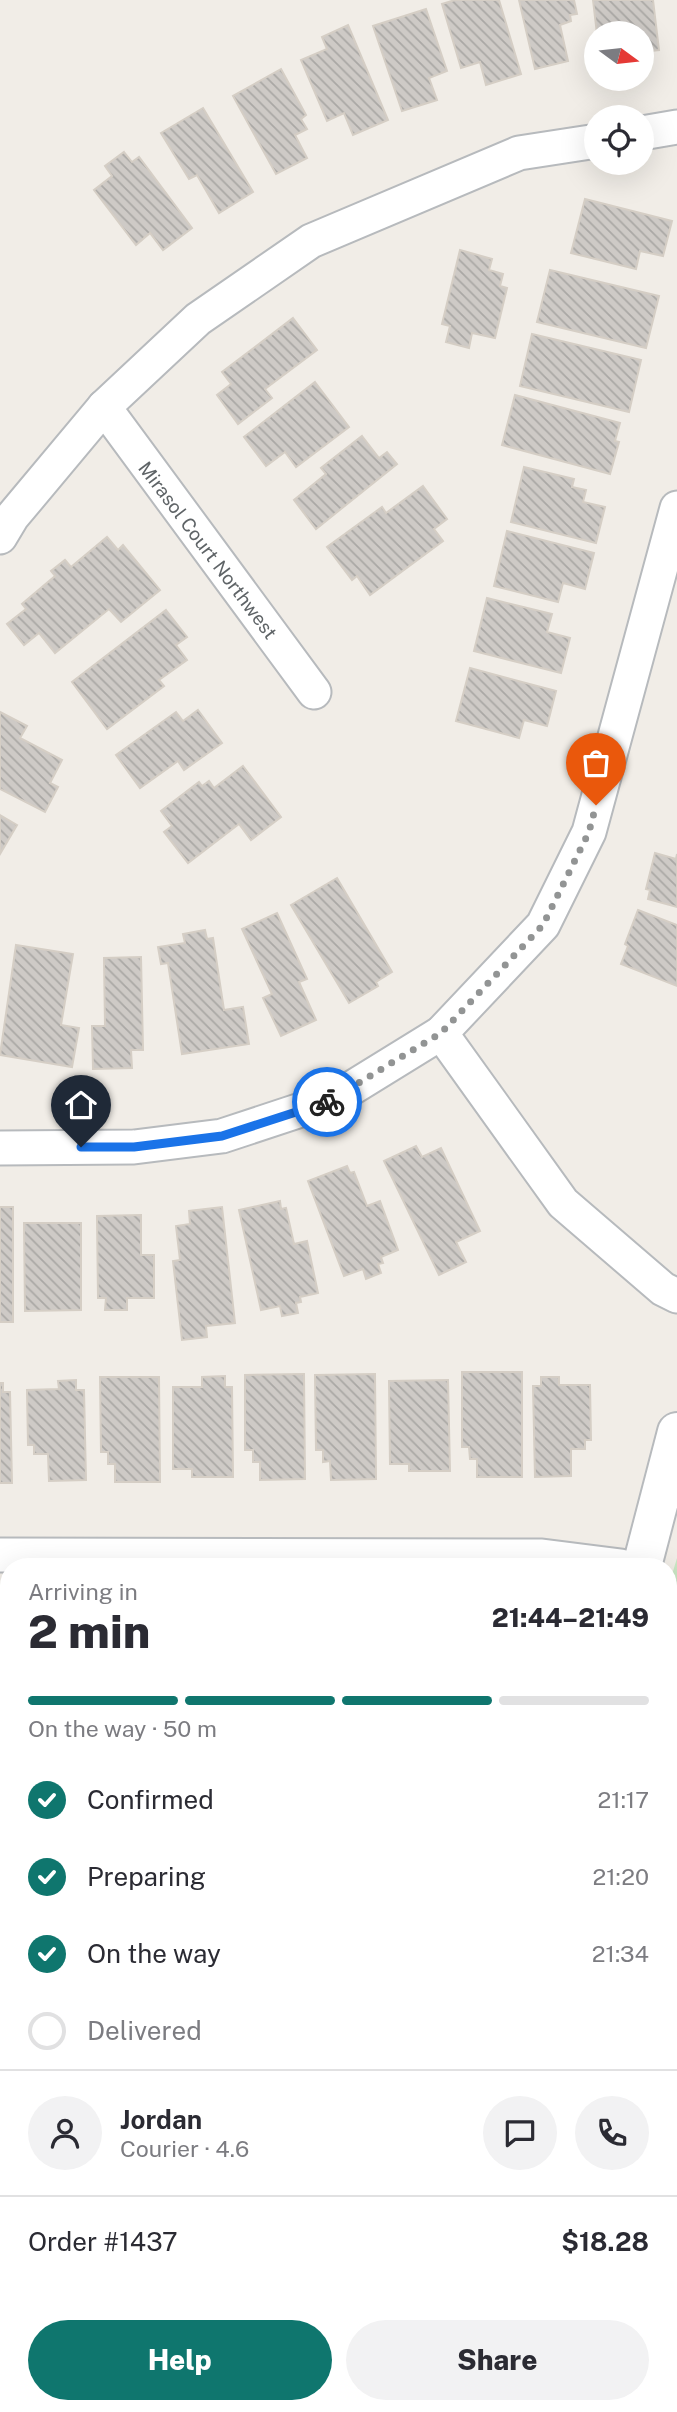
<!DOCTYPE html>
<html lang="en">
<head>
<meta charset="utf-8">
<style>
	body { margin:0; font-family:"Public Sans",sans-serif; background:#f2f2f3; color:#2b2b33; height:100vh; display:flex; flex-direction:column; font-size:26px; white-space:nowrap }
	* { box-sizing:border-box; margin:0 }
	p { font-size:23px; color:#7c7c81 }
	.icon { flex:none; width:38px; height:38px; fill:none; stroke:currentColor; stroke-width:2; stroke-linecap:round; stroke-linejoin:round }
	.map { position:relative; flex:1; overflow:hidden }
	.panel { position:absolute; left:0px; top:1558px; width:677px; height:856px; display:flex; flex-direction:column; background:#fff; border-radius:28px 28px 0 0; box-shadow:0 7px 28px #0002 }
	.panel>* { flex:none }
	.needle { width:46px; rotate:105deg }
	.fabs { position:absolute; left:584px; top:21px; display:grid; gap:14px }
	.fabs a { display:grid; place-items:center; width:70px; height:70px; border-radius:50%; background:#fff; box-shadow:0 7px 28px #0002; font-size:35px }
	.pin { position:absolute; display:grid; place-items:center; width:60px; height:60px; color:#fff; margin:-72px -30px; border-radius:50% 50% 50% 0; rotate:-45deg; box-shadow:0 0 7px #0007 }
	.pin .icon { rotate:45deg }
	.courier { position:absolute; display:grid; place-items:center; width:70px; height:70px; margin:-35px; border:5px solid #1a73e8; border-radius:50%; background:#fff; color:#222; box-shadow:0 2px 9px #0007 }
	.summary em { font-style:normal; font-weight:800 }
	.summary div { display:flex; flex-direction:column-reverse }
	.summary { display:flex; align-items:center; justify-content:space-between; height:119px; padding:0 28px }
	h1 { font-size:46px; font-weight:800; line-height:52px }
	.bar { display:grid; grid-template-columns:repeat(4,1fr); gap:10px 7px; align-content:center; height:84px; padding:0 28px }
	.bar i { height:9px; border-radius:5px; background:#e1e1e2 }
	.bar .selected { background:#0f766e }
	.bar p { grid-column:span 4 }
	.line { display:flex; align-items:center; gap:18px; padding:0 28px; border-top:2px solid #e1e1e2 }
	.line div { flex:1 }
	.round { display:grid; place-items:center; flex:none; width:74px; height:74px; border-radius:37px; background:#f2f2f3 }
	ol { padding:0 28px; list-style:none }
	li { display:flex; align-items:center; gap:21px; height:77px }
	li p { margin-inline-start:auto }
	li .icon { padding:7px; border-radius:50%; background:#0f766e; color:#fff; stroke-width:4 }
	li:last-child { color:#7c7c81 }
	li i { width:38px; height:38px; border:4px solid #e1e1e2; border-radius:50% }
	.primary-button { display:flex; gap:14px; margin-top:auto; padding:14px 28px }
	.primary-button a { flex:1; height:80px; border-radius:42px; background:#0f766e; color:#fff; font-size:28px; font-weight:800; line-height:80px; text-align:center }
	.primary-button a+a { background:#f2f2f3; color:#2b2b33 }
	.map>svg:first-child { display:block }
	.park { fill:url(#park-crowns) }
	.building { fill:url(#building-back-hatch); stroke:#d5cec5; stroke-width:2 }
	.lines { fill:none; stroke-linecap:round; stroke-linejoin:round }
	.minor-casing { stroke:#b7babd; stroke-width:37 }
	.tertiary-casing { stroke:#b7babd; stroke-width:42 }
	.minor { stroke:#fff; stroke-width:33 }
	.tertiary { stroke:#fff; stroke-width:38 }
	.done { stroke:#929494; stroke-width:7; stroke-dasharray:0 12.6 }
	.route { stroke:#1a73e8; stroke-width:9 }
	.labels { text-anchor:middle; stroke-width:6; stroke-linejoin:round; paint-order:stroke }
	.street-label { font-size:19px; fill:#5f6467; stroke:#fff }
</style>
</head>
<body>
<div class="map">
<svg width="677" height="2412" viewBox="0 0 677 2412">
	<defs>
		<pattern id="park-crowns" width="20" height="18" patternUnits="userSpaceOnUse" patternTransform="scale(1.75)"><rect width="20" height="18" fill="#cae7c4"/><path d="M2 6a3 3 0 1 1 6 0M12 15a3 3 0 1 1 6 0" fill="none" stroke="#a7bfa3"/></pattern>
		<pattern id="building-back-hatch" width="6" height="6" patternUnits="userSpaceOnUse" patternTransform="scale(1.75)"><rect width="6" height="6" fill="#cecac6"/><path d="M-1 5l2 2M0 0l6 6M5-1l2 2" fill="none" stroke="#aaa8a5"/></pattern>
	</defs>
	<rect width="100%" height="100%" fill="#f1ede7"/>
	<polygon class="park" points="677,1558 677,2056 668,2053 668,1588"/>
	<g class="building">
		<polygon points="455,0 499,0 521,74 486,85 480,62 461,68 442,4"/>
		<polygon points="519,0 574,0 577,14 570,15 571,21 560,25 568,61 535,69"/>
		<polygon points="593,0 653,0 659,50 642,52 642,33 597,34"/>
		<polygon points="426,9 447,71 429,78 437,100 402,111 373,26"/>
		<polygon points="348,25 388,120 353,135 344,113 327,121 301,60 327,49 322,37"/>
		<polygon points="281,69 306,115 301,119 307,129 295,135 307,158 276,174 233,96"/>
		<polygon points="203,108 253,192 219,213 197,175 189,179 161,133"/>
		<polygon points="124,152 132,162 139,157 192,228 163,250 150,233 136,245 94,190 112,176 105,166"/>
		<polygon points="585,199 672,221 663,256 640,251 636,269 571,253"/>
		<polygon points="460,250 492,259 489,270 503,274 500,286 507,288 495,338 472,333 469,348 446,342 450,326 442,324"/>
		<polygon points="550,270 659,296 646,348 537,322"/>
		<polygon points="293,318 317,350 265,389 272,398 238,424 217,395 231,384 222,372"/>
		<polygon points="532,334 641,360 629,412 520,386"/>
		<polygon points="315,382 349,427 296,467 285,452 266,466 244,437"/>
		<polygon points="515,395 620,423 615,441 619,442 610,474 502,445"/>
		<polygon points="362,436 379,458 387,452 397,464 316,529 294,500 326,474 321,468"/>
		<polygon points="524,467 574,479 572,487 586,490 583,502 605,507 596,543 511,522"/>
		<polygon points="423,486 447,519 434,529 443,541 370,595 357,576 352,580 327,547 382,507 386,513"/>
		<polygon points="507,531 594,553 585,589 563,583 558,602 494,586"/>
		<polygon points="107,537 118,550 123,545 160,590 121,622 109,609 55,653 39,633 24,645 7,624 26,609 22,604 55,576 51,571 65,560 71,567"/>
		<polygon points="487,598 552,614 547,632 570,638 561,673 474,651"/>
		<polygon points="166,610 187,637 176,645 187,660 159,680 164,686 107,729 72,682"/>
		<polygon points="470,668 556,691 547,726 524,720 519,738 456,721"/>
		<polygon points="198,710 222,743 184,770 178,761 140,788 116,755 176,712 183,721"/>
		<polygon points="0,712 27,726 20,738 62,760 50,783 58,787 45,812 0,789"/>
		<polygon points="243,766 281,817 251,840 239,824 188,863 164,832 172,826 161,811 199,782 202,786 209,781 214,788"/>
		<polygon points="0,815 17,825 0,854"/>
		<polygon points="655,853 676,859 677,854 677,907 648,899 650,890 646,889"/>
		<polygon points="337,878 392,972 376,982 378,986 349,1003 291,905"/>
		<polygon points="638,910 677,925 677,986 621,964 628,946 625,944"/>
		<polygon points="277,913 307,979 299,982 316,1020 281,1036 263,998 272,994 242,929"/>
		<polygon points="205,930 207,939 213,938 224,1010 243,1007 249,1044 182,1054 168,963 161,964 158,947 185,943 183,934"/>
		<polygon points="16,945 73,954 61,1025 79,1028 72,1067 0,1055"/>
		<polygon points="141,957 143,1050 131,1050 132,1068 93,1069 92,1026 105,1026 104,958"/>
		<polygon points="416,1146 422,1157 441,1148 480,1231 456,1242 466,1262 439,1275 384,1161"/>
		<polygon points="347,1166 350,1173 354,1172 367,1206 380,1201 398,1250 381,1257 383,1263 378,1264 381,1273 366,1279 363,1269 344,1276 308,1181"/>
		<polygon points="280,1201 281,1209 286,1208 294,1244 307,1241 318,1293 300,1297 301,1302 296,1303 298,1313 282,1316 280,1306 261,1310 239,1210"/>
		<rect x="0" y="1207" width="13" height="115"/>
		<polygon points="222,1207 235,1323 206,1326 207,1337 182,1340 173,1261 180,1260 176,1226 190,1224 189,1211"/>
		<polygon points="141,1215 141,1255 154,1255 154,1298 127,1298 127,1310 105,1310 106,1298 98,1298 97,1216"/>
		<polygon points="24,1223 81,1223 81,1310 25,1311"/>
		<polygon points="462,1372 522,1372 522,1477 477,1477 477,1459 470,1459 469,1447 462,1447"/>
		<polygon points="304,1374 305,1479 260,1480 260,1462 253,1462 253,1450 245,1450 245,1375"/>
		<polygon points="375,1374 376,1479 331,1480 330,1461 323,1462 323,1450 316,1450 315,1375"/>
		<polygon points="225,1376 225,1387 232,1387 233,1477 192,1477 192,1469 173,1469 173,1387 202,1387 202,1377"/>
		<polygon points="100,1377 159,1377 160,1482 115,1482 115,1464 108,1464 108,1452 101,1452"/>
		<polygon points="541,1377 559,1377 559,1385 590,1385 591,1440 585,1440 585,1449 571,1449 571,1476 535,1477 533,1386 541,1386"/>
		<polygon points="76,1380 76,1390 84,1390 86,1480 49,1481 48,1454 34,1454 34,1445 28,1445 27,1390 59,1389 58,1381"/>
		<polygon points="448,1380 450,1471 409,1471 409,1464 390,1464 389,1381"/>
		<polygon points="0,1383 3,1383 3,1392 10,1392 12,1483 0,1483"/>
		<polygon points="3,1638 9,1638 9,1730 5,1730"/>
		<rect x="0" y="1786" width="9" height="59"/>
		<polygon points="6,2017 9,2017 9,2145 8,2145"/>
		<polygon points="668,2073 677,2075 677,2141 668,2139"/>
		<rect x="0" y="2219" width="9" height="96"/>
		<polygon points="521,2404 613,2404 611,2412 519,2412"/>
	</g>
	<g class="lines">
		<g class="minor-casing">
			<g id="minor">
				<polyline points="642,133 677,127"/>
				<polyline points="104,407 314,692"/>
				<polyline points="0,537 12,517 104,407 198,319 311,241 519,153 597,141"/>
				<polyline points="441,1033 563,1203 663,1289 677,1296"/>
				<polyline points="0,1148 134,1147 222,1136 334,1099 441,1033 543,925 589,832 677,508"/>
				<polyline points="0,1555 542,1556 621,1566"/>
				<polyline points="0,1958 9,1958"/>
				<polyline points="0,2404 80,2412"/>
			</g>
		</g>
		<g class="tertiary-casing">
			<g id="tertiary">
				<polyline points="642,1566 677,1432"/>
				<polyline points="420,2412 422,2404"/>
			</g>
		</g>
		<use href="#minor" class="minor"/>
		<use href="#tertiary" class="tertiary"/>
	</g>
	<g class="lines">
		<polyline class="done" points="327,1102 441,1033 543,925 589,832 596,805"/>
		<polyline class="route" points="81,1147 134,1147 222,1136 327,1102"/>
	</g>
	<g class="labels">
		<g class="street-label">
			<text transform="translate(208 550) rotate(53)" y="7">Mirasol Court Northwest</text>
		</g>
	</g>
</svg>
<div class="fabs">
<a><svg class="needle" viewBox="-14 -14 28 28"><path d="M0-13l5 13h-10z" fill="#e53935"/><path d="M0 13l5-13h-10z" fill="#7c7c81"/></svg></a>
<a><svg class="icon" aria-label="locate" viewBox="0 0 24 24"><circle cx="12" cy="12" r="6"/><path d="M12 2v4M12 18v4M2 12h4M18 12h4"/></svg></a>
</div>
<div class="pin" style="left:596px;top:805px;background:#ea580c"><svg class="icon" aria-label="bag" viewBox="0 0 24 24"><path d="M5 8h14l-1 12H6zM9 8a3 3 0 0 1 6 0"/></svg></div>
<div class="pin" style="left:81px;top:1147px;background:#1f2937"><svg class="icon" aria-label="home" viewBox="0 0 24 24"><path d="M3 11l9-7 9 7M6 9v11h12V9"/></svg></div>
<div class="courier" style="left:327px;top:1102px"><svg class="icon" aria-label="bike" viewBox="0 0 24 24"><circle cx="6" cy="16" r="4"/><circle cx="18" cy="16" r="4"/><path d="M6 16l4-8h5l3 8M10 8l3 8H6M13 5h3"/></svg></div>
<section class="panel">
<div class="summary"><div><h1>2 min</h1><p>Arriving in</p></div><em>21:44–21:49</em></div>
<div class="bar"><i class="selected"></i><i class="selected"></i><i class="selected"></i><i></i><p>On the way · 50 m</p></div>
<ol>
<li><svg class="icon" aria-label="check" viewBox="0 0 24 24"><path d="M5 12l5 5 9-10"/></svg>Confirmed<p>21:17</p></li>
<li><svg class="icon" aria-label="check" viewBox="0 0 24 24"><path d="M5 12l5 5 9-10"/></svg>Preparing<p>21:20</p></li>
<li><svg class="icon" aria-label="check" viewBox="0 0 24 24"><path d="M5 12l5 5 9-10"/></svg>On the way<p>21:34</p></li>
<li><i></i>Delivered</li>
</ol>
<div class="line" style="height:126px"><a class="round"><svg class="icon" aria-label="person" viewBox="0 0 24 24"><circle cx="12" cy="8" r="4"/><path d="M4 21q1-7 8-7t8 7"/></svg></a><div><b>Jordan</b><p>Courier · 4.6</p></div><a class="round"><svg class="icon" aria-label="chat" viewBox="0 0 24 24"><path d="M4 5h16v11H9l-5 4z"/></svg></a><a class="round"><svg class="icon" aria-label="phone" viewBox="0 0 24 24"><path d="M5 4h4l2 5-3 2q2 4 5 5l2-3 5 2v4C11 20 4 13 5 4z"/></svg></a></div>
<div class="line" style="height:91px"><div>Order #1437</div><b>$18.28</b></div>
<div class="primary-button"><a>Help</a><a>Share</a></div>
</section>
</div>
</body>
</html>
